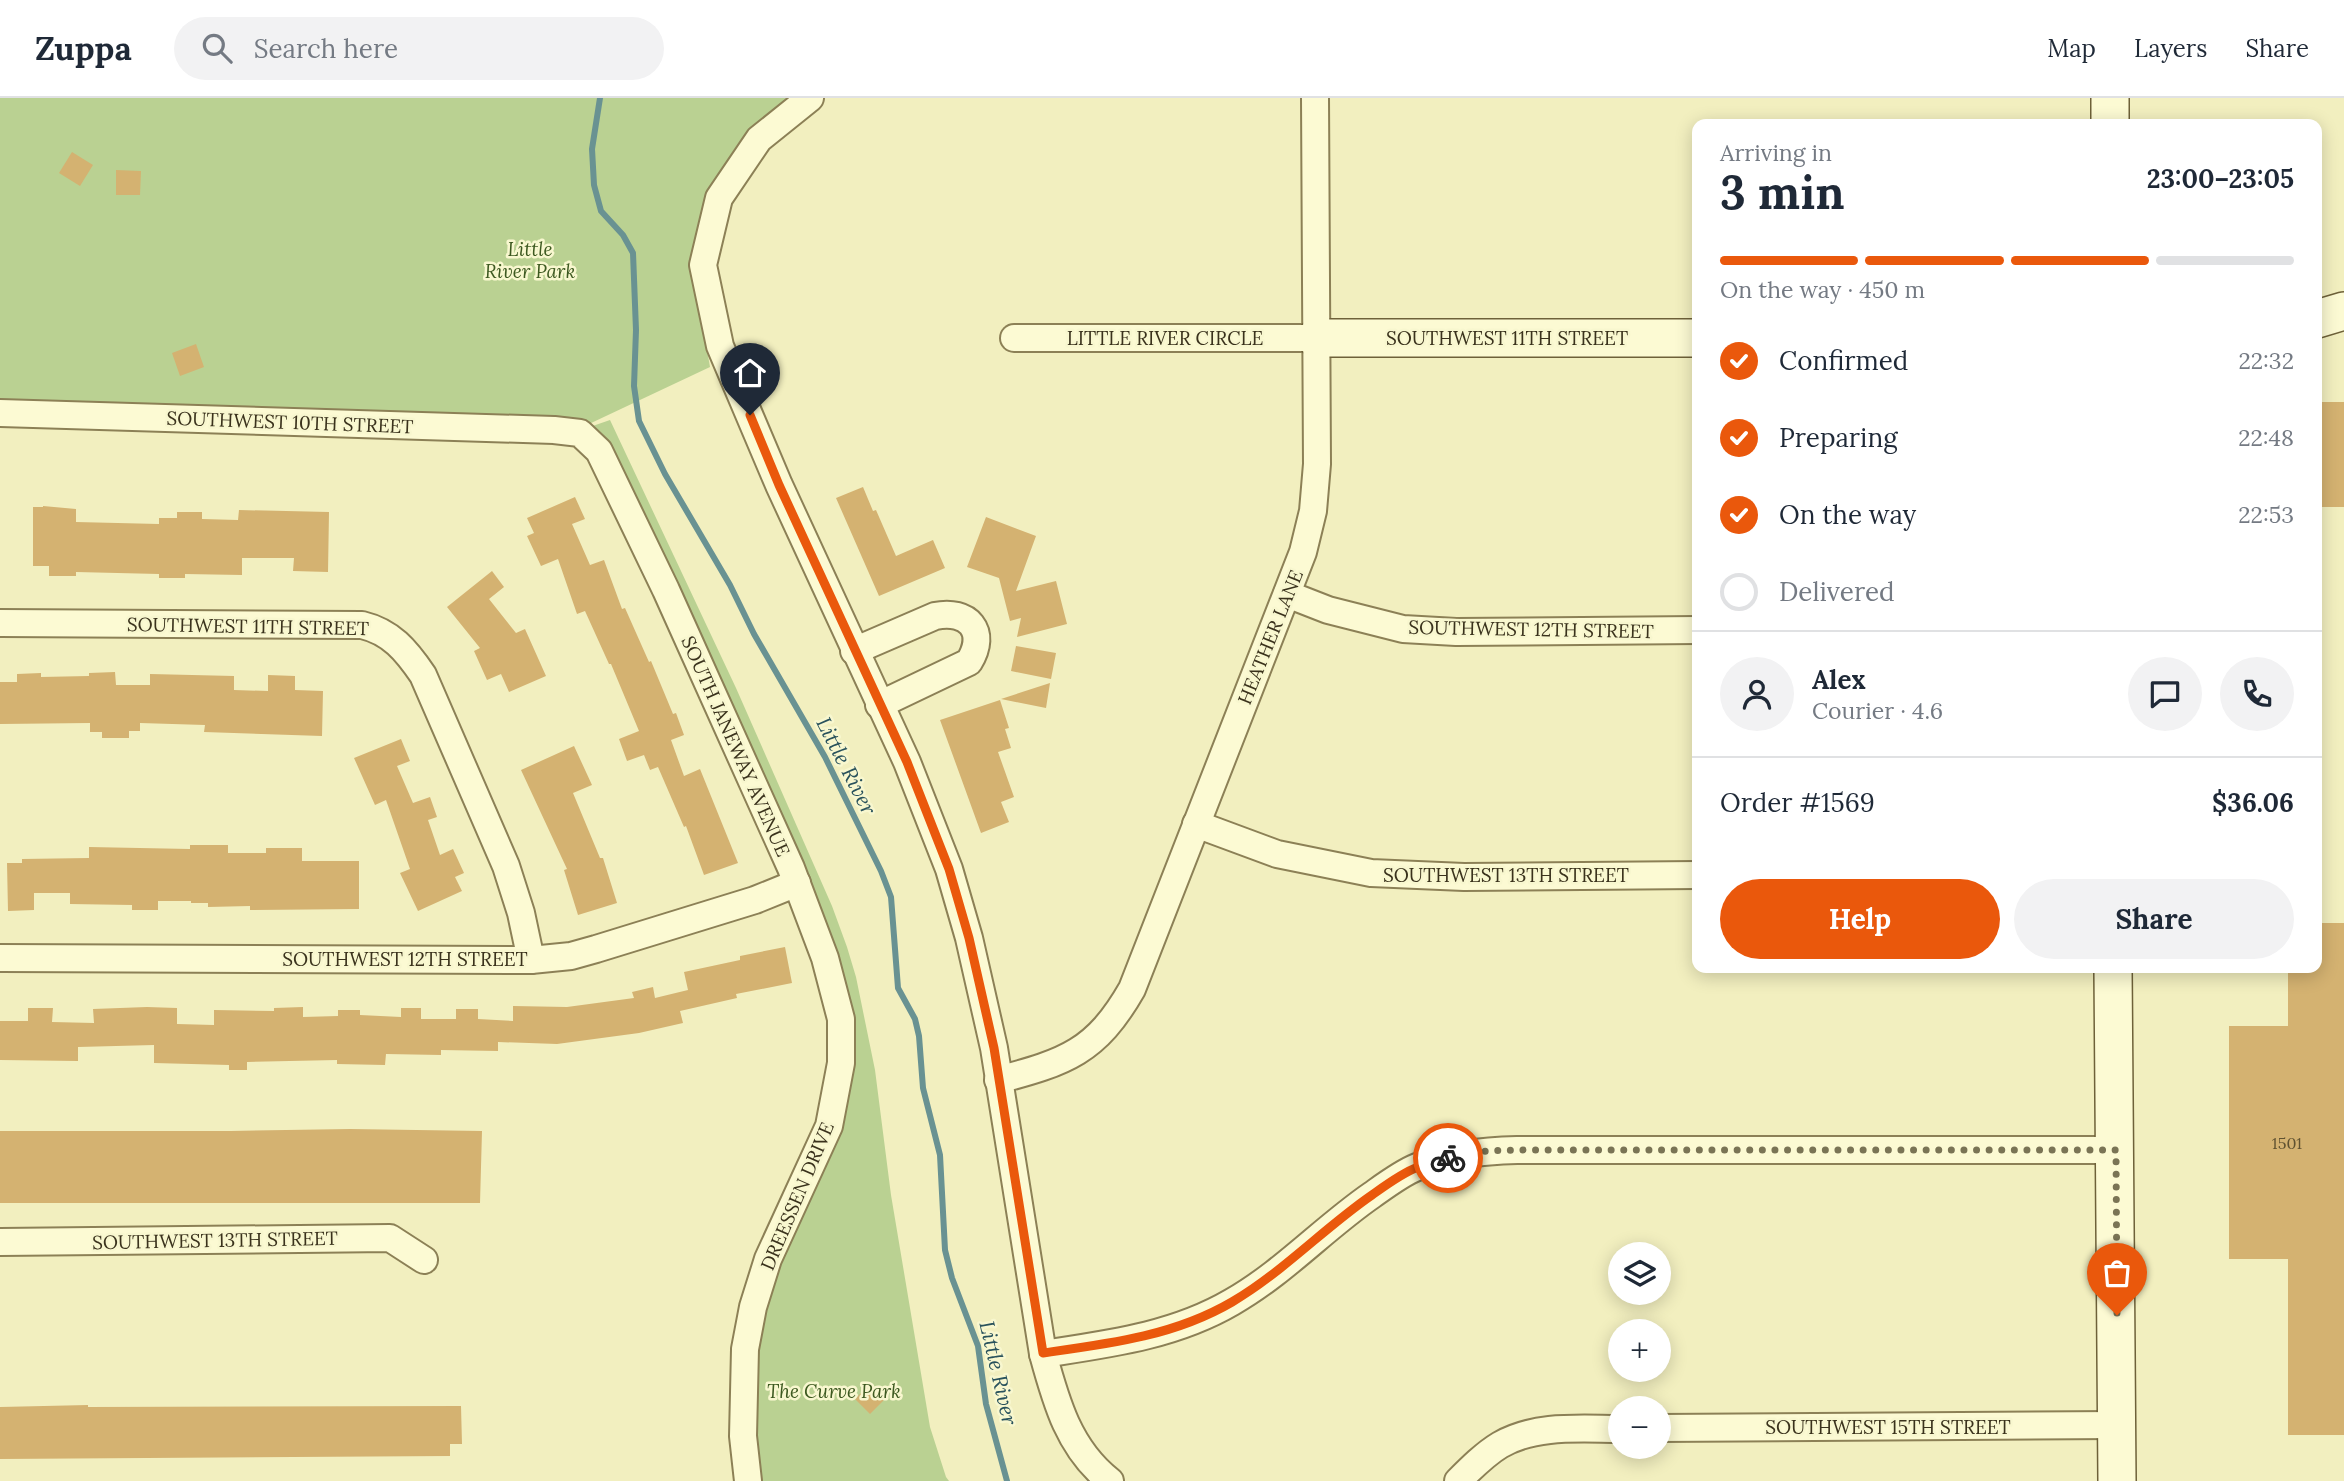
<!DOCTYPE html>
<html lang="en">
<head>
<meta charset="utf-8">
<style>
	body { margin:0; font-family:Lora,serif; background:#f2f2f3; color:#1f2937; height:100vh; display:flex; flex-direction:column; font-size:26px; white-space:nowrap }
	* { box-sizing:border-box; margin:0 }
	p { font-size:23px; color:#747a83 }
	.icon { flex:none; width:38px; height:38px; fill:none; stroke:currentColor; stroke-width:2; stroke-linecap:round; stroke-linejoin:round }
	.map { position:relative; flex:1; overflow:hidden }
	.sheet { position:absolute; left:1692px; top:21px; width:630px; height:854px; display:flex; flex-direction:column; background:#fff; border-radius:14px; box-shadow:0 4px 18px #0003 }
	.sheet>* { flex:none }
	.controls { position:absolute; left:1608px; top:1144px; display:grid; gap:14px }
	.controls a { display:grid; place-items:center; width:63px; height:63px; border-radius:50%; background:#fff; box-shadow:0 4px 18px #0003; font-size:35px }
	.pin { position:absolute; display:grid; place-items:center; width:60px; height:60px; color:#fff; margin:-72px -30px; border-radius:50% 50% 50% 0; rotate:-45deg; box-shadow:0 0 7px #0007 }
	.pin .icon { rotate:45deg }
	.courier { position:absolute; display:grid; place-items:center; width:70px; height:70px; margin:-35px; border:5px solid #ea580c; border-radius:50%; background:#fff; color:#222; box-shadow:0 2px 9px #0007 }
	.overview em { font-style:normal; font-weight:800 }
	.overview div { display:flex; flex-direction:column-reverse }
	.overview { display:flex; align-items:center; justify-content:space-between; height:119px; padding:0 28px }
	h1 { font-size:46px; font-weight:800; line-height:52px }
	.bar { display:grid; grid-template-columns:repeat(4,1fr); gap:10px 7px; align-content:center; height:84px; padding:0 28px }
	.bar i { height:9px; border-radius:5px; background:#e0e1e3 }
	.bar .selected { background:#ea580c }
	.bar p { grid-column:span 4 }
	.line { display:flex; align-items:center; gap:18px; padding:0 28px; border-top:2px solid #e0e1e3 }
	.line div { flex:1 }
	.round { display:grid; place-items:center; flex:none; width:74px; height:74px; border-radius:37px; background:#f2f2f3 }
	ol { padding:0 28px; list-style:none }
	li { display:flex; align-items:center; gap:21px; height:77px }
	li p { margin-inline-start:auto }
	li .icon { padding:7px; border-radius:50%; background:#ea580c; color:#fff; stroke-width:4 }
	li:last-child { color:#747a83 }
	li i { width:38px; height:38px; border:4px solid #e0e1e3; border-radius:50% }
	.button { display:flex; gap:14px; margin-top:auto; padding:14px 28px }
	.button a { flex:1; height:80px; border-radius:42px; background:#ea580c; color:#fff; font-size:28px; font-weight:800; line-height:80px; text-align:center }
	.button a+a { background:#f2f2f3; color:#1f2937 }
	header { display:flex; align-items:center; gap:42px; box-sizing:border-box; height:98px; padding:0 35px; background:#fff; border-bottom:2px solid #e0e1e3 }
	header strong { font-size:33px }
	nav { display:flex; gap:38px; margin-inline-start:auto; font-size:24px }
	.search { width:490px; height:63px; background:#f2f2f3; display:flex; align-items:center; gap:18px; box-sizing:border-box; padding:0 24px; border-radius:38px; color:#747a83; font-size:26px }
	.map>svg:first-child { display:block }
	.green { fill:#bad192 }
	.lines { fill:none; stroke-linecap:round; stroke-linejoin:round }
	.stream { stroke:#699292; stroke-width:6 }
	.building { fill:#d4b271 }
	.street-casing { stroke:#8c8056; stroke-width:30 }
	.secondary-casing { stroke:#6e6139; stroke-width:40 }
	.street { stroke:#fcfad3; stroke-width:26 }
	.secondary { stroke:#fcfad3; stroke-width:37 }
	.done { stroke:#7a7455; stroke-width:7; stroke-dasharray:0 12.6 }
	.route { stroke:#ea580c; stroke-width:9 }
	.labels { text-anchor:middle; stroke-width:5; stroke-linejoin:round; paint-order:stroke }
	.number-label { font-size:16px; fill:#605231 }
	.park-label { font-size:19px; font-style:italic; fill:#3d5920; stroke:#f8f7cf }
	.street-label { font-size:19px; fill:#3a321c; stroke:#f8f7cf }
	.water-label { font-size:21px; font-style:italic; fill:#29525c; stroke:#f8f7cf }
</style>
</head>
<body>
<header>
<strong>Zuppa</strong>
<div class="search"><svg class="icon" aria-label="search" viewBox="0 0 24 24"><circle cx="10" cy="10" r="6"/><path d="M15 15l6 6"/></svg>Search here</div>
<nav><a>Map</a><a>Layers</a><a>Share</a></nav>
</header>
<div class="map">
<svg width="2344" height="1383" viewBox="0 0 2344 1383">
	<rect width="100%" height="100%" fill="#f2efbf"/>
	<g class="green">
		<polygon points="0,0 824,0 721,71 692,166 710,269 589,326 0,303"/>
		<polygon points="610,322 736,590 832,808 847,849 856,879 875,972 891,1097 930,1329 946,1379 949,1383 748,1383 745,1251 814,1048 830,966 826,892 813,829 584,331"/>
	</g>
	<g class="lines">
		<polyline class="stream" points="600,0 592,51 594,87 601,113 623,137 633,155 636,232 634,288 639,323 665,376 730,487 754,536 825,659 881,773 891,799 898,890 915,921 919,938 923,990 940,1057 945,1152 952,1180 978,1248 986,1306 1007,1383"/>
	</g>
	<g class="building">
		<polygon points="72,54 93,67 80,88 59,75"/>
		<polygon points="116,72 141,73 140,97 116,97"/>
		<polygon points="196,246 204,269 180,278 172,255"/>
		<rect x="2317" y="304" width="27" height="105"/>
		<polygon points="863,389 873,413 876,412 896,458 933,442 945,470 879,498 836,400"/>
		<polygon points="575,399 585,421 572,426 590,467 604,462 622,511 625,510 649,564 651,563 673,616 676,615 684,637 671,642 684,678 700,671 738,765 704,777 686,728 684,729 658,669 650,672 644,657 627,663 619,641 639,633 611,566 609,566 585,513 577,516 558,461 541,468 527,438 534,435 527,420"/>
		<polygon points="43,408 76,411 76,424 159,426 159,420 177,420 177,414 202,414 202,421 238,422 239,412 329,414 328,474 293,473 294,460 242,460 242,477 185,476 185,480 159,480 159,476 76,474 76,478 49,478 49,468 33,468 33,409 43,409"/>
		<polygon points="986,419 1036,438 1016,493 1056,483 1067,526 1017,539 1021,520 1010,523 999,480 967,469"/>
		<polygon points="492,473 504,489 489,501 516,535 525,531 546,578 509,594 501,576 487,582 474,553 480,550 447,509"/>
		<polygon points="1016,548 1056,555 1051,581 1011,573"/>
		<polygon points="115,574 116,587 150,587 150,576 234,578 234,592 268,593 268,577 295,578 295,592 323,593 322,638 204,634 205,627 140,625 140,633 129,633 129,640 102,640 102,634 90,634 90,625 0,626 0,584 17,584 17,576 41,575 41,579 89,578 89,575"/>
		<polygon points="1050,585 1046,610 1001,601"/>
		<polygon points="1000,602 1009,630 1005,631 1011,650 998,654 1014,699 1001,704 1009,724 981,735 940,622"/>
		<polygon points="401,641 410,663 397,668 413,705 430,699 437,719 428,722 440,757 453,751 464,775 455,779 462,793 418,813 400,775 410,771 386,702 375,707 354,660"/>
		<polygon points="574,648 592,687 573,695 600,760 603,760 617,805 578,817 564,772 567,771 521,672"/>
		<polygon points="190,747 228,747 228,755 266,755 266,750 302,750 302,763 359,763 359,811 250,812 250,808 208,809 208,805 191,805 191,803 158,803 158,812 132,812 132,807 70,806 70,795 34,795 34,812 8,813 7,765 22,765 22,761 89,760 89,749 190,751"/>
		<polygon points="2317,825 2344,825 2344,1337 2288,1337 2288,1161 2229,1161 2229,928 2288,928 2288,870 2317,870"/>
		<polygon points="785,849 792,885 736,896 737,900 680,913 683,925 639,935 557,946 498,944 498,953 441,952 441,957 386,956 385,967 337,966 337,962 247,964 247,972 229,972 229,967 154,965 154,947 78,949 78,963 0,962 0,923 28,923 28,910 53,910 52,924 94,925 93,911 147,909 177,910 177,926 214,927 214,912 274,913 274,910 303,909 303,919 338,918 338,912 360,912 360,917 401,919 401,910 421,910 421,921 456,921 456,911 478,911 478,921 513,923 513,908 567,909 634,900 632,894 653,889 655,900 688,892 684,874 740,862 740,858"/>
		<polygon points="350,1031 482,1033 480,1105 0,1105 0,1033 231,1033"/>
		<polygon points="870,1286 885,1301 870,1316 855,1301"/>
		<polygon points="88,1307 88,1309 461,1308 462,1346 450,1346 450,1358 0,1361 0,1309"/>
	</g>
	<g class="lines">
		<g class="street-casing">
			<g id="street">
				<path d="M810,0L759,41L719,100L703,167L720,248L779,387L907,664L949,771L969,840L994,950L1043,1256C1056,1304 1069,1351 1110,1383"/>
				<polyline points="1014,240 1316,240"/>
				<polyline points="0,315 554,332 580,335 599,353 666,492 791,770 825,860 841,921 841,965 829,1028 768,1161 753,1209 745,1251 743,1338 748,1383"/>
				<polyline points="1287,496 1328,512 1403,531 1456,534 1698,532"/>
				<path d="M0,525L362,527C391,534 406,552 423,577L506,768L521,815L531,862"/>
				<path d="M854,553L935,518C968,511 988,533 969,564L879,607"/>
				<polyline points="1196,726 1277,756 1371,775 1464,779 1698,777"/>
				<polyline points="0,860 531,862 571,858 596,851 755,802 797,785"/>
				<path d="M998,982C1066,964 1096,954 1132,891L1303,454L1313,413L1317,366L1315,0"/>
				<polyline points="0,1144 390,1140 424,1162"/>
				<path d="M1043,1256C1108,1246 1174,1238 1232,1204C1283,1175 1324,1130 1372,1097C1386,1087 1402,1075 1417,1069C1449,1056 1483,1053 1517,1052H2116"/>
				<polyline points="1659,1330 2117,1327"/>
				<path d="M1458,1383C1471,1370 1485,1356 1500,1347C1536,1326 1582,1331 1620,1331"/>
			</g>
		</g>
		<g class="secondary-casing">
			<g id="secondary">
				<polyline points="2110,0 2110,26"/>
				<polyline points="2317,221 2344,213"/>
				<polyline points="1316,240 1698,240"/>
				<polyline points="2113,870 2117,1383"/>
			</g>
		</g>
		<use href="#street" class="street"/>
		<use href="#secondary" class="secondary"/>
	</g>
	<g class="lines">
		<polyline class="done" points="1448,1060 1486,1053 1517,1052 2116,1052 2117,1217"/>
		<path class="route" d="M750,317L779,387L907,664L949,771L969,840L994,950L1043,1255C1108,1246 1174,1238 1232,1204C1283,1174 1324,1130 1372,1097C1386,1087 1402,1075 1418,1069C1427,1065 1438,1063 1448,1060"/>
	</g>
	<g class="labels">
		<g class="number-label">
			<text x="2287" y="1051">1501</text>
		</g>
		<g class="park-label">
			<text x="530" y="158">Little<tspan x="530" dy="22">River Park</tspan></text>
			<text x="834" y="1300">The Curve Park</text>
		</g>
		<g class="street-label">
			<text x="1165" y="247">LITTLE RIVER CIRCLE</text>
			<text x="1507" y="247">SOUTHWEST 11TH STREET</text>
			<text transform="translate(290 324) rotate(2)" y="7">SOUTHWEST 10TH STREET</text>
			<text transform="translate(248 528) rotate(1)" y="7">SOUTHWEST 11TH STREET</text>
			<text transform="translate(1531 531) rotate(1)" y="7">SOUTHWEST 12TH STREET</text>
			<text transform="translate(1270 539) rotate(-68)" y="7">HEATHER LANE</text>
			<text transform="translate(736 648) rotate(66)" y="7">SOUTH JANEWAY AVENUE</text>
			<text x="1506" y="784">SOUTHWEST 13TH STREET</text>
			<text x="405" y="868">SOUTHWEST 12TH STREET</text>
			<text transform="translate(797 1098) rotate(-67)" y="7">DREESSEN DRIVE</text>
			<text transform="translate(215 1142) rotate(-1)" y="7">SOUTHWEST 13TH STREET</text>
			<text x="1888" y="1336">SOUTHWEST 15TH STREET</text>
		</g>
		<g class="water-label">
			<text transform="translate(846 668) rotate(63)" y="7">Little River</text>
			<text transform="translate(998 1275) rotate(77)" y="7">Little River</text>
		</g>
	</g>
</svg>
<div class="controls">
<a><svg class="icon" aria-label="layers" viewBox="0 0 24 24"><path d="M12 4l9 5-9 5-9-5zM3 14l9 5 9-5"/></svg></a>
<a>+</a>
<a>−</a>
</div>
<div class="pin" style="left:2117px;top:1217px;background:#ea580c"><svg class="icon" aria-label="bag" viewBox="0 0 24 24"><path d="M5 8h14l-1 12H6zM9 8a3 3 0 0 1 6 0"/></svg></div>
<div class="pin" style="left:750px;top:317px;background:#1f2937"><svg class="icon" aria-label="home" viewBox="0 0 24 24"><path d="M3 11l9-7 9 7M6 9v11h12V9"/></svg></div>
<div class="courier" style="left:1448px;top:1060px"><svg class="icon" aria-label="bike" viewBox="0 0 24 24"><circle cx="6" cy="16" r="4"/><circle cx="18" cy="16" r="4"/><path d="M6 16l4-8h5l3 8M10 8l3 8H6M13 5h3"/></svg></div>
<section class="sheet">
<div class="overview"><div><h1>3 min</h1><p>Arriving in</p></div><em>23:00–23:05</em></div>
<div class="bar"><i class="selected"></i><i class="selected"></i><i class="selected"></i><i></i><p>On the way · 450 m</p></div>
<ol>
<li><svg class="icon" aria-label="check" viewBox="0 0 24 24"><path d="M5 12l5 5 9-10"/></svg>Confirmed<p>22:32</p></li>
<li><svg class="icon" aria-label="check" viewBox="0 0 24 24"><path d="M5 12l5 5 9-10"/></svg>Preparing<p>22:48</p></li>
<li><svg class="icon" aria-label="check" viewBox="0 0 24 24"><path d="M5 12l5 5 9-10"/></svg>On the way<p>22:53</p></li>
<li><i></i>Delivered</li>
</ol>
<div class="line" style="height:126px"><a class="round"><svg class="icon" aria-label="person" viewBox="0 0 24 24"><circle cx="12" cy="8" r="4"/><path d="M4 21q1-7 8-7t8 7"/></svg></a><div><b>Alex</b><p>Courier · 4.6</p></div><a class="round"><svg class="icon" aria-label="chat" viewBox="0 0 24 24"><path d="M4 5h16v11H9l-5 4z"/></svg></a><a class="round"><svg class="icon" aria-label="phone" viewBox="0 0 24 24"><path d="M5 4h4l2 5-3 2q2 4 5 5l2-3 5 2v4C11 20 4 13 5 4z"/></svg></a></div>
<div class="line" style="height:91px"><div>Order #1569</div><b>$36.06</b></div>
<div class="button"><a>Help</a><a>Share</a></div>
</section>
</div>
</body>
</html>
